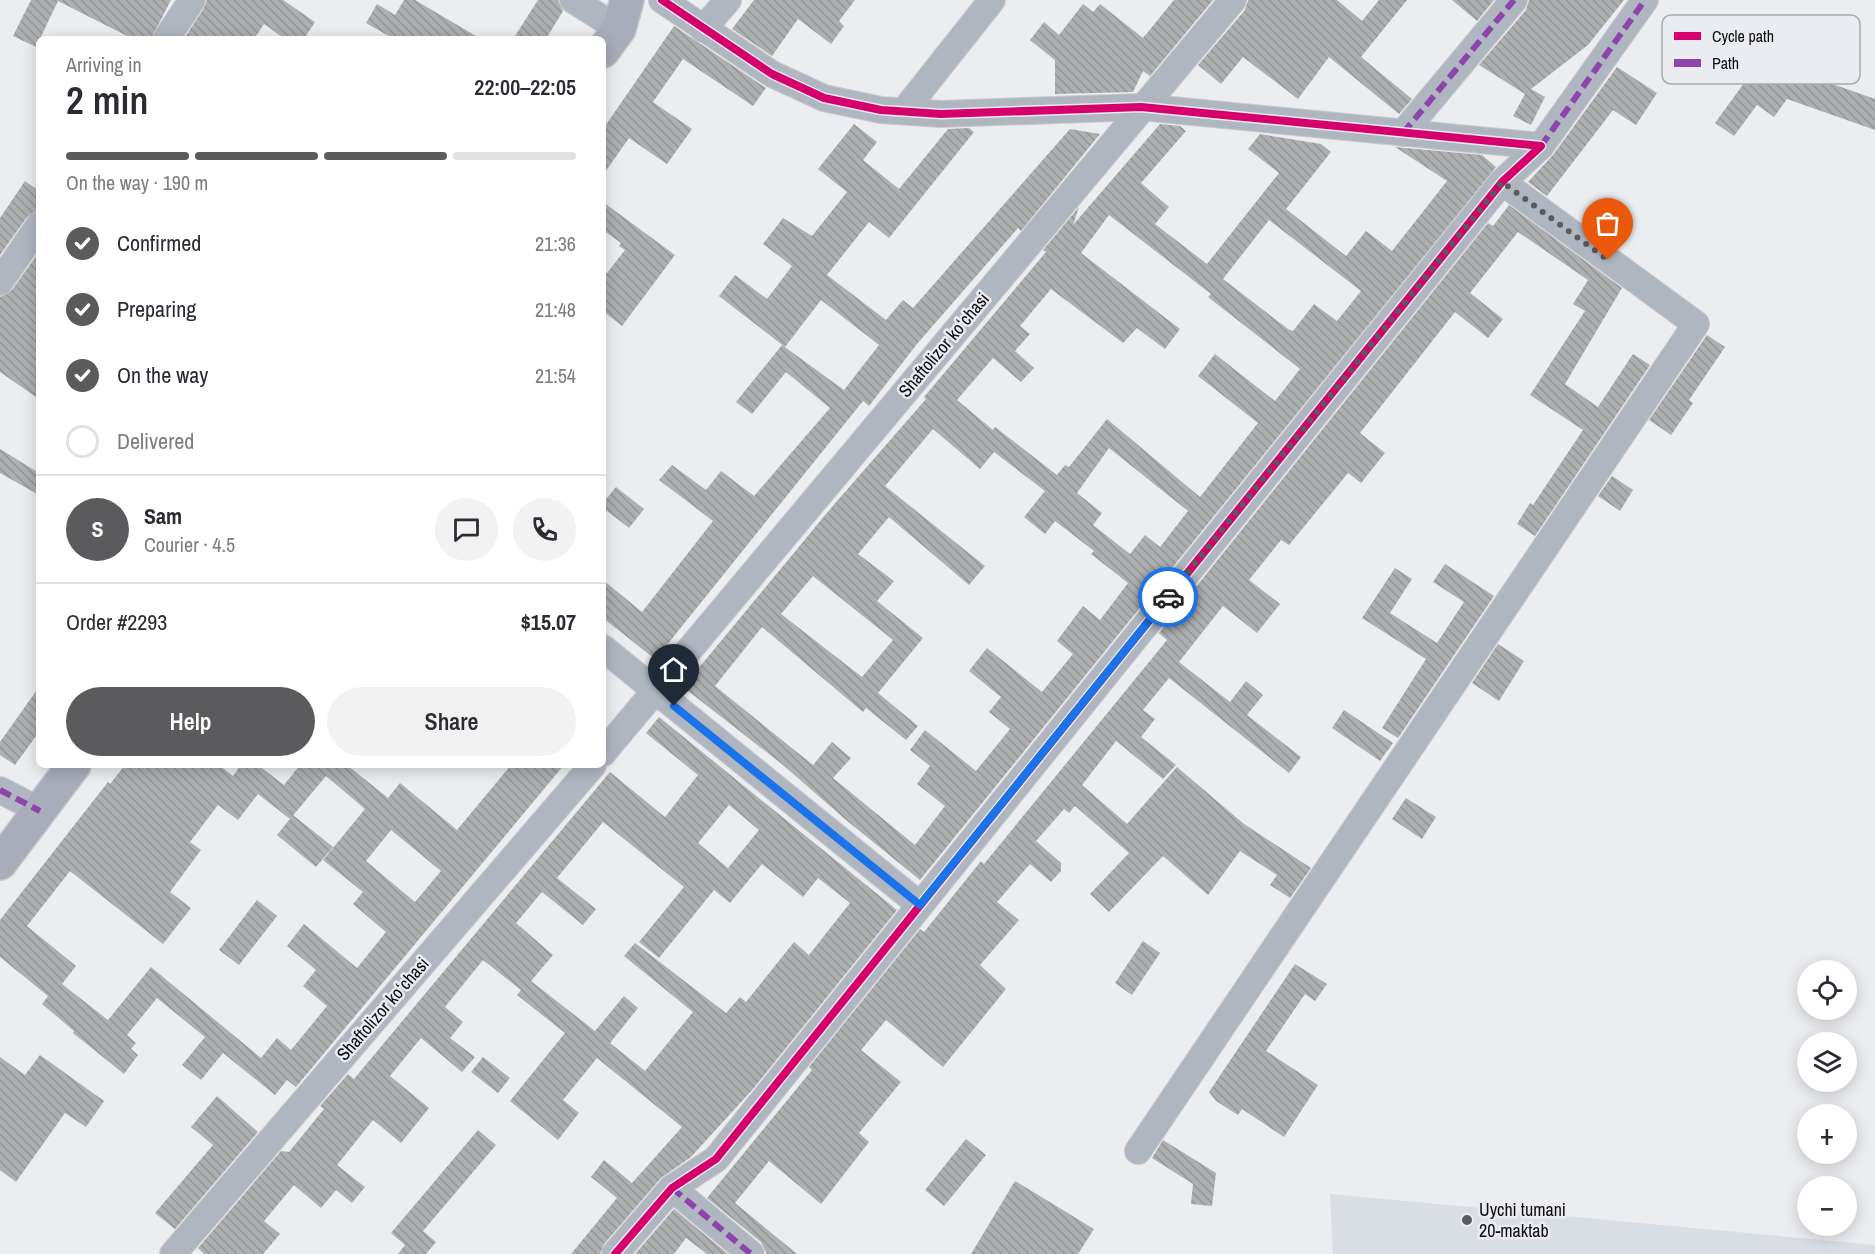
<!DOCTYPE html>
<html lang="en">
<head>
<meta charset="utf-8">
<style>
	body { margin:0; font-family:"Archivo Narrow",sans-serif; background:#f2f2f3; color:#2b2b33; height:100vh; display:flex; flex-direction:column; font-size:22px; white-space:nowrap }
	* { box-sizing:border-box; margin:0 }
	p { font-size:20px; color:#7c7c81 }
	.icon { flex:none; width:33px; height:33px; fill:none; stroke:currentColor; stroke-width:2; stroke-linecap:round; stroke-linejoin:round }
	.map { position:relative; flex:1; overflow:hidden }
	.panel { position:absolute; left:36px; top:36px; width:570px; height:732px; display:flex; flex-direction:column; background:#fff; border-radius:9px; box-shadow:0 3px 15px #0003 }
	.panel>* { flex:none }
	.fabs { position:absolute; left:1797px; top:960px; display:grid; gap:12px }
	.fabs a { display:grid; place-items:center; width:60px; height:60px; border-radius:50%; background:#fff; box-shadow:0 3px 15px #0003; font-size:30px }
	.pin { position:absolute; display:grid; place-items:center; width:51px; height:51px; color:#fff; margin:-62px -26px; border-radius:50% 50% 50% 0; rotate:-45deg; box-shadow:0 0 6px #0007 }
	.pin .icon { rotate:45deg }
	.courier { position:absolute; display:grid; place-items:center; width:60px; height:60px; margin:-30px; border:4px solid #1a73e8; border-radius:50%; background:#fff; color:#222; box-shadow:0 2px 8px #0007 }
	.summary em { font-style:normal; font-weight:600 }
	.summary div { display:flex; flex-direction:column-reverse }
	.summary { display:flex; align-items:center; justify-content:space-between; height:102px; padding:0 30px }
	h1 { font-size:39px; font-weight:600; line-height:45px }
	.bar { display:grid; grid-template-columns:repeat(4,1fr); gap:9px 6px; align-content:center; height:72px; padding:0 30px }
	.bar i { height:8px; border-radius:4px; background:#e1e1e2 }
	.bar .current { background:#5b5b5e }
	.bar p { grid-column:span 4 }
	.line { display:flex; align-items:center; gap:15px; padding:0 30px; border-top:2px solid #e1e1e2 }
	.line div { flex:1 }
	.round { display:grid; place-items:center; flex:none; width:63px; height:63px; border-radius:32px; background:#f2f2f3 }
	ol { padding:0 30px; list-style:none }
	li { display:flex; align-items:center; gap:18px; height:66px }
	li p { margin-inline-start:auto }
	li .icon { padding:6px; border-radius:50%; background:#5b5b5e; color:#fff; stroke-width:4 }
	li:last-child { color:#7c7c81 }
	li i { width:33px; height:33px; border:3px solid #e1e1e2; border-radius:50% }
	.primary-button { display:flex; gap:12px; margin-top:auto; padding:12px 30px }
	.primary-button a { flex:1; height:69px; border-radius:36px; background:#5b5b5e; color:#fff; font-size:24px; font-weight:600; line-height:69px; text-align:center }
	.primary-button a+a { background:#f2f2f3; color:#2b2b33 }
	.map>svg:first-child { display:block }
	.built { fill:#d9dde4 }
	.building { fill:url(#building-back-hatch); fill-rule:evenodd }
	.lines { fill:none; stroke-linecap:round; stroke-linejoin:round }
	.minor-casing { stroke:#c8c9cb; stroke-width:28 }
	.major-casing { stroke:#c8c9cb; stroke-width:36 }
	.minor { stroke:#b0b6c0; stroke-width:26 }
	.major { stroke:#a9adb9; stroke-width:33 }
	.quiet { stroke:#8e44ad; stroke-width:6; stroke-dasharray:12 6; stroke-linecap:butt }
	.cycleway-casing { stroke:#eaecf1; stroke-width:11 }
	.cycleway { stroke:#d6006c; stroke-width:8 }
	.done { stroke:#5b5b5e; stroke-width:6; stroke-dasharray:0 10.8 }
	.route { stroke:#1a73e8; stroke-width:8 }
	.poi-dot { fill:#5b5b5e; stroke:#eaecf1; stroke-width:2 }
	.labels { text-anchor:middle; stroke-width:5; stroke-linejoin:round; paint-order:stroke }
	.street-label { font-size:18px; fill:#0d0d0f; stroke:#eaecf1 }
	.poi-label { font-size:18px; fill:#0d0d0f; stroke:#eaecf1; text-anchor:start }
	.key { fill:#eaecf1; stroke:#a8a9ad; stroke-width:1.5 }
	.key-label { font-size:16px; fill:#0d0d0f }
</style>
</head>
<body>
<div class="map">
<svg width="1875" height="1254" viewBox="0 0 1875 1254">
	<defs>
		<pattern id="building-back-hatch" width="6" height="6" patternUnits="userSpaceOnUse" patternTransform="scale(1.5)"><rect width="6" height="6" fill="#adafb1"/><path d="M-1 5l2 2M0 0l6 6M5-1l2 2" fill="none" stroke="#949597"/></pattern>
	</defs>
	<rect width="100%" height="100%" fill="#ebedf0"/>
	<polygon class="built" points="1330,1194 1875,1245 1875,1254 1333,1254"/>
	<g class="building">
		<polygon points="31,0 171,0 151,39 133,39 58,1 36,47 13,36"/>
		<polygon points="207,0 283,0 315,22 304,39 285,39 264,24 254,39 184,39 204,8"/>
		<polygon points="404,0 415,0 481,39 394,39 366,23 377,4 395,15"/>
		<polygon points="538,0 558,0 563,11 546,39 513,39"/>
		<polygon points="754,0 855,0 839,21 844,26 831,44 798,19 772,56 732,29"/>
		<polygon points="1174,0 1213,0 1150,76 1143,71 1133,92 1055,94 1055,60 1030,40 1044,22 1059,35 1083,4 1093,12 1100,4 1143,38"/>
		<polygon points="1248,0 1337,0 1362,21 1379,0 1407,0 1361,57 1412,99 1399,114 1329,57 1298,99 1243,57 1221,84 1198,65 1245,10"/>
		<polygon points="1452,0 1494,0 1477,21"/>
		<polygon points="1529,0 1624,0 1588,45 1531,89 1545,97 1531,125 1513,116 1525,94 1479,65 1526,10"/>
		<polygon points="674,26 766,88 753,106 683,59 653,102 692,129 667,164 629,138 603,175 603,129"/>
		<polygon points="1763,57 1781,71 1787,68 1875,99 1875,130 1787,99 1774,117 1757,105 1734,136 1715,123"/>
		<polygon points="1617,67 1657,93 1636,125 1613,110 1547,196 1528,182 1553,155"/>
		<polygon points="854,124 877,142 863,160 899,189 948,129 969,128 974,132 889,238 869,222 827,275 886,320 903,300 913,308 1070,129 1100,134 1021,231 1018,228 917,344 869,406 863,401 662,651 651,656 603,618 603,580 642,612 713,521 659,480 672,465 706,490 721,471 754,496 830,408 786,372 752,414 736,402 782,345 844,390 879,345 821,300 785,347 719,296 735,275 767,299 792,266 763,244 783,218 812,236 847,192 818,169"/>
		<path d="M1160,124L1180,126L1186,131L1141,183L1169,207L1155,224L1207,264L1279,173L1248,149L1260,134L1321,144L1331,152L1286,209L1346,256L1366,231L1392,251L1447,181L1395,147L1482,155L1496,167L920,880L846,820L783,765L683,687L831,508L926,399L924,397L1046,252L1043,250L1079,207L1073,225ZM1109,215L1211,294L1208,297L1300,369L1275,401L1215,354L1198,376L1258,423L1200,497L1107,419L1069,467L1065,465L1057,475L995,427L993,430L957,400L993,358L1021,382L1034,368L1015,351L1030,334L1020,326L1051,289L1123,343L1137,328L1165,349L1180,329L1081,253ZM1269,220L1361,291L1337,321L1314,304L1293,331L1288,329L1223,279ZM933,429L980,469L994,452L1045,491L1024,517L1045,534L1055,521L1094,551L1091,554L1128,583L1100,620L1083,606L1057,641L1073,654L1042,692L987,648L969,671L1001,697L989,712L1010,729L976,771L925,730L910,750L930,766L917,784L945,806L915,845L833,778L851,758L832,742L813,765L715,686L762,627L863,712L866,708L906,740L918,726L878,693L923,638L877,601L894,581L858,554L889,517L969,585L985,566L885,486ZM1109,448L1188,511L1160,547L1145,535L1130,554L1093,525L1102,513L1077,493ZM813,576L893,640L862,677L781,614Z"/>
		<polygon points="25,181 39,191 39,210 27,217 0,255 0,218"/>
		<polygon points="603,202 675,255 622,326 603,311 603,278 625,250 619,246 621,243 603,230"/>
		<polygon points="1509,205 1622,288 1565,384 1598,407 1633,354 1650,365 1535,536 1517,524 1530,503 1533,505 1583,430 1530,395 1585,311 1573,304 1588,280 1518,232 1470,293 1503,319 1488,338 1455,312 1360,433 1385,453 1361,483 1348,473 1289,545 1281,540 1249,580 1280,604 1257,633 1223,606 1179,662 1230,702 1246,681 1263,695 1247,715 1301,757 1289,773 1169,678 1143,710 1155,719 1141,737 1176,765 1163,779 1116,741 1082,785 1127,824 1177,767 1244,824 1311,868 1290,898 1270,885 1277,875 1240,851 1208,895 1163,856 1109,912 1090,894 1129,853 1075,806 1069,813 1064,809 1036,841 1061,863 1061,871 1051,882 1030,864 997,902 1019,920 980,965 1006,989 943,1067 886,1020 861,1050 901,1082 859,1133 869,1142 821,1204 769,1161 735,1203 797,1254 767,1254 761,1242 707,1198 812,1070 809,1067 920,929 924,932 981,861 984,864 1167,640 1159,633 1488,223 1493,226"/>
		<polygon points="39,252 39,399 0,372 0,297 12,290"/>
		<polygon points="1707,335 1725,347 1689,400 1693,403 1671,435 1649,420"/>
		<polygon points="0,449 39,473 39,495 0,473"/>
		<polygon points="1612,476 1633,490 1620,511 1598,496"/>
		<polygon points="616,487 644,509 629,528 603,508 603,503"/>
		<polygon points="1445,564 1494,596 1398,738 1382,728 1426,659 1362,618 1395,568 1412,579 1390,613 1437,643 1464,602 1433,582"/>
		<polygon points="1498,644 1524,661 1499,701 1472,683"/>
		<polygon points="39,687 39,732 15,765 0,755 0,742"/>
		<polygon points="1344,710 1393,743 1380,761 1332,728"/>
		<path d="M659,717L897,910L753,1089L691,1157L661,1178L604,1244L600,1254H571L617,1198L591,1177L604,1160L632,1183L682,1127L597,1058L563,1100L579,1113L558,1140L510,1101L565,1033L517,995L521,990L483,960L445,1007L463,1022L450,1038L475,1057L462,1072L421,1038L390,1076L429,1108L401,1143L373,1120L337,1165L365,1187L352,1203L336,1190L321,1208L294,1185L264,1221L280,1234L263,1254H204L198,1248L281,1151L289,1152L324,1109L320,1106L348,1074L354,1079L610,772L665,817L698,775L646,733ZM729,805L759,830L728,868L698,843ZM603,822L684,887L639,942L659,958L714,890L730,903L762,864L803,897L818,878L850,903L809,955L794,942L746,1002L740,997L726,1013L635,943L624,956L693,1012L645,1071L610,1043L638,1008L624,996L595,1031L531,981L553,955L516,923L542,892L583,925L596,909L557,878Z"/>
		<path d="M125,765H219L233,776L241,765H258L284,785L300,765H347L388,798L400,783L457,830L511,765H564L296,1087L287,1080L275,1095L223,1053L201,1080L182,1065L205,1037L157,998L127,1035L136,1043L131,1049L138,1055L124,1074L73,1033L74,1031L42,1004L48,996L0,957V920L108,782L110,784ZM326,776L365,809L323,860L363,892L353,904L386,932L357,968L304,924L287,946L316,970L303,986L327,1006L291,1050L277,1038L261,1058L151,967L108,1020L62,984L76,966L27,926L70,871L163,944L191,908L170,892L201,850L190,842L218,805L238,820L258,794L290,819ZM391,830L441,871L415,902L366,861Z"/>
		<polygon points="1406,798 1436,817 1422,839 1392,819"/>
		<polygon points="293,815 333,847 316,867 277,835"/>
		<polygon points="257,900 277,916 239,965 219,950"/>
		<polygon points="1143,941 1160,953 1132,995 1115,983"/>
		<polygon points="1295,964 1327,984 1315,1001 1305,994 1266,1051 1318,1085 1284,1137 1242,1109 1238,1115 1216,1101 1209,1092"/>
		<polygon points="40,1055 104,1101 86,1127 65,1113 16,1182 0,1170 0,1057 25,1075"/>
		<polygon points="483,1057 510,1078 498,1093 471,1072"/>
		<polygon points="217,1096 258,1132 175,1229 155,1213 213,1145 191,1127"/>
		<polygon points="478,1130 496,1145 423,1231 436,1242 426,1254 398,1254 405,1245 391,1233"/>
		<polygon points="966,1139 986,1155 944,1206 925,1190"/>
		<polygon points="1163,1140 1216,1173 1212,1206 1191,1204 1193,1184 1152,1158"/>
		<polygon points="1015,1181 1094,1229 1078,1254 971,1254"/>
		<polygon points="674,1209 728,1254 707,1254 686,1238 674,1254 635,1254"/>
	</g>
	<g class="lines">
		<g class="minor-casing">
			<g id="minor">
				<polyline points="573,0 619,29"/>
				<polyline points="703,29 728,0"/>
				<polyline points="166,39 192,0"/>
				<polyline points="904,111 992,0"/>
				<polyline points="1403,133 1514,0"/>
				<polyline points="1541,146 1645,0"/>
				<polyline points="0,282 39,225"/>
				<polyline points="603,648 920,905"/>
				<polyline points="603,753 1233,0"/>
				<polyline points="0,790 40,811"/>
				<polyline points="1138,1151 1696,324 1502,182"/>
				<polyline points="672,1188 751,1254"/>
				<polyline points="173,1254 593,765"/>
				<polyline points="615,1254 672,1188 716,1159 1502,182 1541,146 1141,107 941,114 881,110 824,98 772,74 662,0"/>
			</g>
		</g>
		<g class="major-casing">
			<g id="major">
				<polyline points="603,51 619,29 627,0"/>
				<polyline points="0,863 74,765"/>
			</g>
		</g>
		<use href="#minor" class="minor"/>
		<use href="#major" class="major"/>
		<g class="quiet">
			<polyline points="1403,133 1514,0"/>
			<polyline points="1541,146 1645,0"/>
			<polyline points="0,790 40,811"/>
			<polyline points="672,1188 751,1254"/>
		</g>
		<g class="cycleway-casing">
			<polyline id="cycleway" points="615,1254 672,1188 716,1159 1502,182 1541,146 1141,107 941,114 881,110 824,98 772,74 662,0"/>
		</g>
		<use href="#cycleway" class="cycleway"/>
	</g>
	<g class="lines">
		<polyline class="done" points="1168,597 1502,182 1608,260"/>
		<polyline class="route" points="674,706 920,905 1168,597"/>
	</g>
	<circle class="poi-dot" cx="1467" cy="1220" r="6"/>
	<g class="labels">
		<g class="street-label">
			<text transform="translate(944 345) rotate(-50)" y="6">Shaftolizor koʻchasi</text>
			<text transform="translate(383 1009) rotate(-49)" y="6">Shaftolizor koʻchasi</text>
		</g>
		<g class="poi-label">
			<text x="1479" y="1216">Uychi tumani<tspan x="1479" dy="21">20-maktab</tspan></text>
		</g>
	</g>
	<rect x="1662" y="15" width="198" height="69" rx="9" class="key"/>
	<rect x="1674" y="32" width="27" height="8" fill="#d6006c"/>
	<rect x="1674" y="59" width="27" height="8" fill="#8e44ad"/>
	<g class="key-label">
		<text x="1712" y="42">Cycle path</text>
		<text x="1712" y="69">Path</text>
	</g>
</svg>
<div class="fabs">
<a><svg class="icon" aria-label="locate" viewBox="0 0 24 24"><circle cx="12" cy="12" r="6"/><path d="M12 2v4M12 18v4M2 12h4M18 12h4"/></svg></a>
<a><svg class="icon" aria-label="layers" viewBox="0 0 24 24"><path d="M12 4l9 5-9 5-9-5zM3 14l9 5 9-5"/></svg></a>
<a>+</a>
<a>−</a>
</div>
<div class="pin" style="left:1608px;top:260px;background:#ea580c"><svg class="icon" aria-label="bag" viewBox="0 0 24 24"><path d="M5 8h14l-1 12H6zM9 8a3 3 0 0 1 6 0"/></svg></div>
<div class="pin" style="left:674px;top:706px;background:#1f2937"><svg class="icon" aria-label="home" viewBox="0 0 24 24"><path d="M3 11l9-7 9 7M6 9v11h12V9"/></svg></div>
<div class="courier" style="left:1168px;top:597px"><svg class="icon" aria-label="car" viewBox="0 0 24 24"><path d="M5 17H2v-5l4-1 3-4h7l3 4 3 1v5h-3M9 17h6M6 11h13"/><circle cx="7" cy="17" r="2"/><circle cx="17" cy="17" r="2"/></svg></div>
<section class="panel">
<div class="summary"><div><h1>2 min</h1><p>Arriving in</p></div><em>22:00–22:05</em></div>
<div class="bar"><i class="current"></i><i class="current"></i><i class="current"></i><i></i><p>On the way · 190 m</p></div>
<ol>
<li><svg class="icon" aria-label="check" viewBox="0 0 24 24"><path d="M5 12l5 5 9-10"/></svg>Confirmed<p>21:36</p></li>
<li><svg class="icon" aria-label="check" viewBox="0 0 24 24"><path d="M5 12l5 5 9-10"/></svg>Preparing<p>21:48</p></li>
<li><svg class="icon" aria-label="check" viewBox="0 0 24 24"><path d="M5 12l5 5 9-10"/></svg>On the way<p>21:54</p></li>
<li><i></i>Delivered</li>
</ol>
<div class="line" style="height:108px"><b class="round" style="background:#5b5b5e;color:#fff">S</b><div><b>Sam</b><p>Courier · 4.5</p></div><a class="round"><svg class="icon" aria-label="chat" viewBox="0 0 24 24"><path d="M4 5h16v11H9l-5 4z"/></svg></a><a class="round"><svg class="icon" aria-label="phone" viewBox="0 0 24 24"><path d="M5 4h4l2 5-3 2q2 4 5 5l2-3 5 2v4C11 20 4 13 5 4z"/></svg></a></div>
<div class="line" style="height:78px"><div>Order #2293</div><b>$15.07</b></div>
<div class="primary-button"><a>Help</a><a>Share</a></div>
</section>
</div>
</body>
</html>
